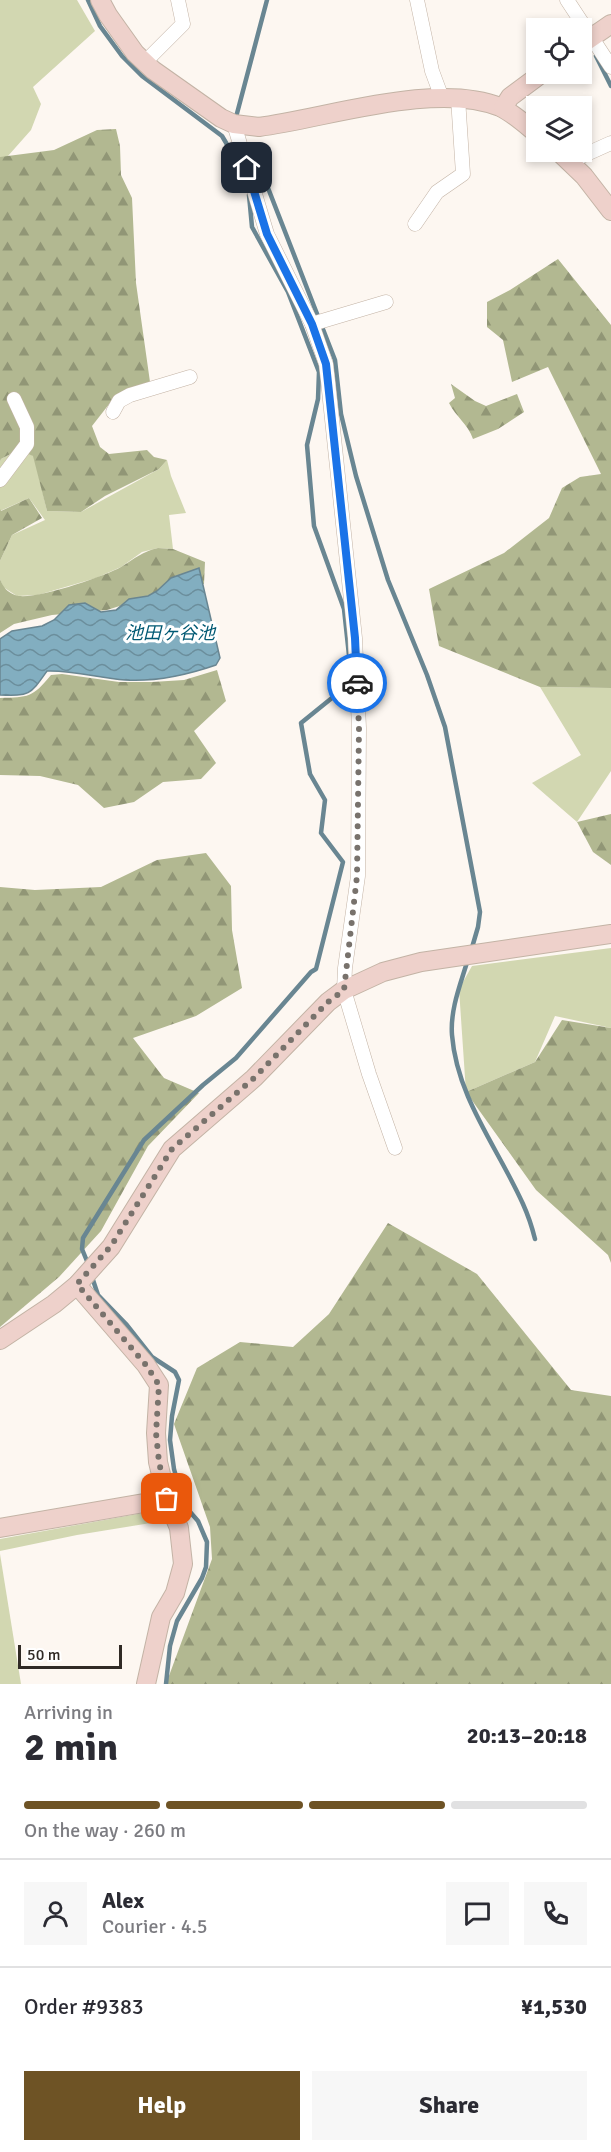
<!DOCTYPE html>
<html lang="en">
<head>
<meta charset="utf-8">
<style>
	body { margin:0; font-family:Signika,"Noto Sans JP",sans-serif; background:#f7f7f7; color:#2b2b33; height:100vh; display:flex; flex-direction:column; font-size:22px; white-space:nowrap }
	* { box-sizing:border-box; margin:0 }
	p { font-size:20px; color:#7c7c81 }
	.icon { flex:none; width:33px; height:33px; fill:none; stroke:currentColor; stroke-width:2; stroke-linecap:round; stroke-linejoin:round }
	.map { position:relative; height:1684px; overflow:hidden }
	.details { display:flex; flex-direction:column; background:#fff; flex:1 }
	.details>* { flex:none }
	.tools { position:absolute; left:526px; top:18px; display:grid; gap:12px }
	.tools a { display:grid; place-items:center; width:66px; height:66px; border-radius:0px; background:#fff; box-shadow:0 3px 9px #0003; font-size:30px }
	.scale { position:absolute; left:18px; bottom:15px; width:104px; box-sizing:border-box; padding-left:6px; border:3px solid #302a25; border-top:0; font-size:16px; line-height:21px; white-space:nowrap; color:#302a25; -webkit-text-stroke:4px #fff; paint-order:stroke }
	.pin { position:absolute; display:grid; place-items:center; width:51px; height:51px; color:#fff; margin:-26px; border-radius:12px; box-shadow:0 3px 9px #0006 }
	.courier { position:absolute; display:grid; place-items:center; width:60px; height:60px; margin:-30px; border:4px solid #1a73e8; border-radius:50%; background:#fff; color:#222; box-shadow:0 2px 8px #0007 }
	.summary em { font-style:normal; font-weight:700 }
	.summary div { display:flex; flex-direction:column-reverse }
	.summary { display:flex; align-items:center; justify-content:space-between; height:102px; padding:0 24px }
	h1 { font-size:39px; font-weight:700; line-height:45px }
	.bar { display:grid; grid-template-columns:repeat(4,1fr); gap:9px 6px; align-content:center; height:72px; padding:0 24px }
	.bar i { height:8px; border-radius:4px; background:#e1e1e2 }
	.bar .current { background:#6e5325 }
	.bar p { grid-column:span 4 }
	.line { display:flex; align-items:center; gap:15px; padding:0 24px; border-top:2px solid #e1e1e2 }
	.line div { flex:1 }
	.round { display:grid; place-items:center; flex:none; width:63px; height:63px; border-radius:0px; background:#f7f7f7 }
	.cta { display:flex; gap:12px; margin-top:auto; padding:12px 24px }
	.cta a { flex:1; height:69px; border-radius:0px; background:#6e5325; color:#fff; font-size:24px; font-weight:700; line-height:69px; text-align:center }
	.cta a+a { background:#f7f7f7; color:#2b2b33 }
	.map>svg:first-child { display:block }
	.green { fill:#d2d7b1 }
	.forest { fill:url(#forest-firs) }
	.water { fill:url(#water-waves); stroke:#698692; stroke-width:1.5 }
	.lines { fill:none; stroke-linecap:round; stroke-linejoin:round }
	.stream { stroke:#698692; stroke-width:4.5 }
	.street-casing { stroke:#c3b3a5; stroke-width:15 }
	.secondary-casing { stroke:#c3b3a5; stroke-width:20 }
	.street { stroke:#fff; stroke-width:14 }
	.secondary { stroke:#eed1cb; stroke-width:18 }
	.done { stroke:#78726c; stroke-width:6; stroke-dasharray:0 10.8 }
	.route { stroke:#1a73e8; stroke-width:8 }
	.labels { text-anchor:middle; stroke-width:6; stroke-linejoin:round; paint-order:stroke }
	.water-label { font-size:18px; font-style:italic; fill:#005973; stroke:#fff }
</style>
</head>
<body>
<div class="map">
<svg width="611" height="1684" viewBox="0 0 611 1684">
	<defs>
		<pattern id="forest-firs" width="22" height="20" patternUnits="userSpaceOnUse" patternTransform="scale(1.5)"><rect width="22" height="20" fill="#b2b891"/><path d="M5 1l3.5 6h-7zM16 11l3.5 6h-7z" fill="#919676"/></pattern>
		<pattern id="water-waves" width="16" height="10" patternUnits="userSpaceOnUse" patternTransform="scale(1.5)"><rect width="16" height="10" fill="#82aec0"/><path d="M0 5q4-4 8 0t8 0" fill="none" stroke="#6b8e9c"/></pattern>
	</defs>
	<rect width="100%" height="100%" fill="#fdf7f1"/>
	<g class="green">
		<polygon points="0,0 77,0 95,31 33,87 41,104 31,130 0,165"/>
		<polygon points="18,450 34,456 47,511 81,512 159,469 167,460 171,476 186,513 169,515 173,549 158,548 142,552 121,567 96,578 38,595 17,596 3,587 0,579 0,561 12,535 45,520 29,498 0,511 0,462 1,459"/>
		<polygon points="540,687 611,688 611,771 577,822 532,783 581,755"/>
		<polygon points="611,948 611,1028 555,1016 535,1062 466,1092 459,989 472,966"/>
		<polygon points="154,1511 161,1515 163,1521 77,1535 0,1551 0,1539"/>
		<polygon points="0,1554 21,1684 0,1684"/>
	</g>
	<g class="forest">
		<polygon points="116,129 120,146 121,175 132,198 136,283 150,382 117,394 92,426 100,447 109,454 147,450 154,457 167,460 159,469 105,496 81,512 47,511 33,456 18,450 1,459 0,462 0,157 54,150 97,130"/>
		<polygon points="558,259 611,325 611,688 540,687 439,646 429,589 504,553 549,518 562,488 580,477 601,474 548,367 512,382 503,340 487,327 487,302 510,290"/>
		<path d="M451,384L475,401L486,406L517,394L524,412L498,429L473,439C468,424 456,417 449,403L455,398Z"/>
		<polygon points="29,498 42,518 12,535 0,561 0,509 1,511"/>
		<path d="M158,548L173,549L205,562L204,584L169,585L148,597L107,610L52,615L14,624L0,633V579C3,587 7,592 15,595C31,602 105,576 121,567C136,558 141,552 158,548Z"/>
		<path d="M217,670L226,701L194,731L216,763L201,779L163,782L134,802L104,808L78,785L40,776L0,775V698C29,697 32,698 51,675L62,674L119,682H152L184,680Z"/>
		<polygon points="611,814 611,865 593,852 577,822"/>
		<polygon points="206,853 231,886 232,930 242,988 196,1016 133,1038 164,1078 199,1093 148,1146 101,1231 59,1277 0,1327 0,887 35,890 101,887 157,860"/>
		<polygon points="562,1020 611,1028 611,1263 608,1255 536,1190 466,1092 535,1062"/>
		<polygon points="388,1223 477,1274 571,1390 611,1396 611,1684 166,1684 212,1559 210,1527 174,1424 197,1368 240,1342 293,1347 329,1314"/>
	</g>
	<path class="water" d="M199,568L220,658L216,665C187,675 157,682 125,680C99,678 73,670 47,671C30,695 30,696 0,695V639L12,631L42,626L54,620L69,605L85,603L101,612L116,610L129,599L148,596L157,591L171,578Z"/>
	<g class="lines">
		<g class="stream">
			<polyline points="88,0 100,26 122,56 142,76 222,136 238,163 246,187"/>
			<polyline points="596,56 611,86"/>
			<polyline points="235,121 267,0"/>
			<polyline points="246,144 261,170 335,360 341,414 356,476 388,580 427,675 445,727 480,912 478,927 471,951"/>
			<path d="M468,959C461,983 450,1009 452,1035C457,1098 498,1148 523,1204C528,1215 532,1227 535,1239"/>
			<polyline points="89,1266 82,1249 83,1238 144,1140 203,1085 236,1058 311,972 316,969 343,862 321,833 325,800 310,774 301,723 343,689 351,674 344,609 314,526 307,445 318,399 319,372 288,292 252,227 249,195"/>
			<polyline points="92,1277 98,1295 126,1324 152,1357 175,1372 179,1380 172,1416 170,1440 174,1469 184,1505 198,1521 207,1542 206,1567 202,1578 177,1621 170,1646 166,1684"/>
		</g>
		<g class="street-casing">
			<g id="street">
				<polyline points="417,0 432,71 442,98"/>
				<polyline points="567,0 611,67"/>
				<polyline points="145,62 183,24 178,0"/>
				<polyline points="234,124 267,234 312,324 326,364 328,381 355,638 359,728 358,876 345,968 344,990 369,1074 395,1148"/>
				<polyline points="571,161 611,143"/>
				<polyline points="415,224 437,192 463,174 458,98"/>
				<polyline points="312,324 386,302"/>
				<polyline points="113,412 119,401 130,395 190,377"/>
				<polyline points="0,480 27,444 27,427 14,399"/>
			</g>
		</g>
		<g class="secondary-casing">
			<g id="secondary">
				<path d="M100,0L108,15L135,53L153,70L221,118L234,124L259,127C327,118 436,81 500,107C513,113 526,125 537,134"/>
				<polyline points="582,44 611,24"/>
				<polyline points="503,108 510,97 541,74"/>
				<polyline points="559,152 584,176 611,211"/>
				<polyline points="77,1285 146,1365 159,1385 156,1433 158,1462 167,1499 179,1528 183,1564 175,1593 161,1617 146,1684"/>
				<polyline points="0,1340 54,1304 77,1285 111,1247 172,1149 254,1078 328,1002 344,990 383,972 421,962 611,934"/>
				<polyline points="0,1528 167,1499"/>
			</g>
		</g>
		<use href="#street" class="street"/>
		<use href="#secondary" class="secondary"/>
	</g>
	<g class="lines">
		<polyline class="done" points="167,1499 159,1462 156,1433 159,1385 146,1365 77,1284 111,1246 172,1149 254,1078 328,1002 344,990 357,876 359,728 357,683"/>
		<polyline class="route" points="247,168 267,234 312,324 326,364 355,638 357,683"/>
	</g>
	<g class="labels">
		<g class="water-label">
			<text x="170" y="639">池田ヶ谷池</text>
		</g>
	</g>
</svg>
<div class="tools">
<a><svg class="icon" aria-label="locate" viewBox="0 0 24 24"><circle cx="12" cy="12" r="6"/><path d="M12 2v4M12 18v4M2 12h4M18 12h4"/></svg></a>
<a><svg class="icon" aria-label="layers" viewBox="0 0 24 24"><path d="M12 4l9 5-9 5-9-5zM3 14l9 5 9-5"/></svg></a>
</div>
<div class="scale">50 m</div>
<div class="pin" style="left:167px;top:1499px;background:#ea580c"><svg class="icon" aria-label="bag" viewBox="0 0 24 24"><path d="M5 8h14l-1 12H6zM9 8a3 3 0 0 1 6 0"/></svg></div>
<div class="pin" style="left:247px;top:168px;background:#1f2937"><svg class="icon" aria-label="home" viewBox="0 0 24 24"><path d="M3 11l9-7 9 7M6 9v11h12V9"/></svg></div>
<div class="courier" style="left:357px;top:683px"><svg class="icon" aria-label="car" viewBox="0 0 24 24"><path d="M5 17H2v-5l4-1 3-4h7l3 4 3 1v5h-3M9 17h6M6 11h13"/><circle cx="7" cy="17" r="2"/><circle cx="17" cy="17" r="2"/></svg></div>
</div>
<section class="details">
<div class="summary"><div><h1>2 min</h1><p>Arriving in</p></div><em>20:13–20:18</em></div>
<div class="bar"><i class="current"></i><i class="current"></i><i class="current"></i><i></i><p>On the way · 260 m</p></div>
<div class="line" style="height:108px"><a class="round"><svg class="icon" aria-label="person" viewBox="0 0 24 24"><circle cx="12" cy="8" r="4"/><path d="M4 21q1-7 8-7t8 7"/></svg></a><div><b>Alex</b><p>Courier · 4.5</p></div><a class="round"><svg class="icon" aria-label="chat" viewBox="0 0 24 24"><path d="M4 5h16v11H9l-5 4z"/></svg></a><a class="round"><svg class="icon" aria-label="phone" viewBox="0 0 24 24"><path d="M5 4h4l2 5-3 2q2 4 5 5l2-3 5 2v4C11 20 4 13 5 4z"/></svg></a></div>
<div class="line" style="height:78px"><div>Order #9383</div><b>¥1,530</b></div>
<div class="cta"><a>Help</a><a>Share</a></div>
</section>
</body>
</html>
